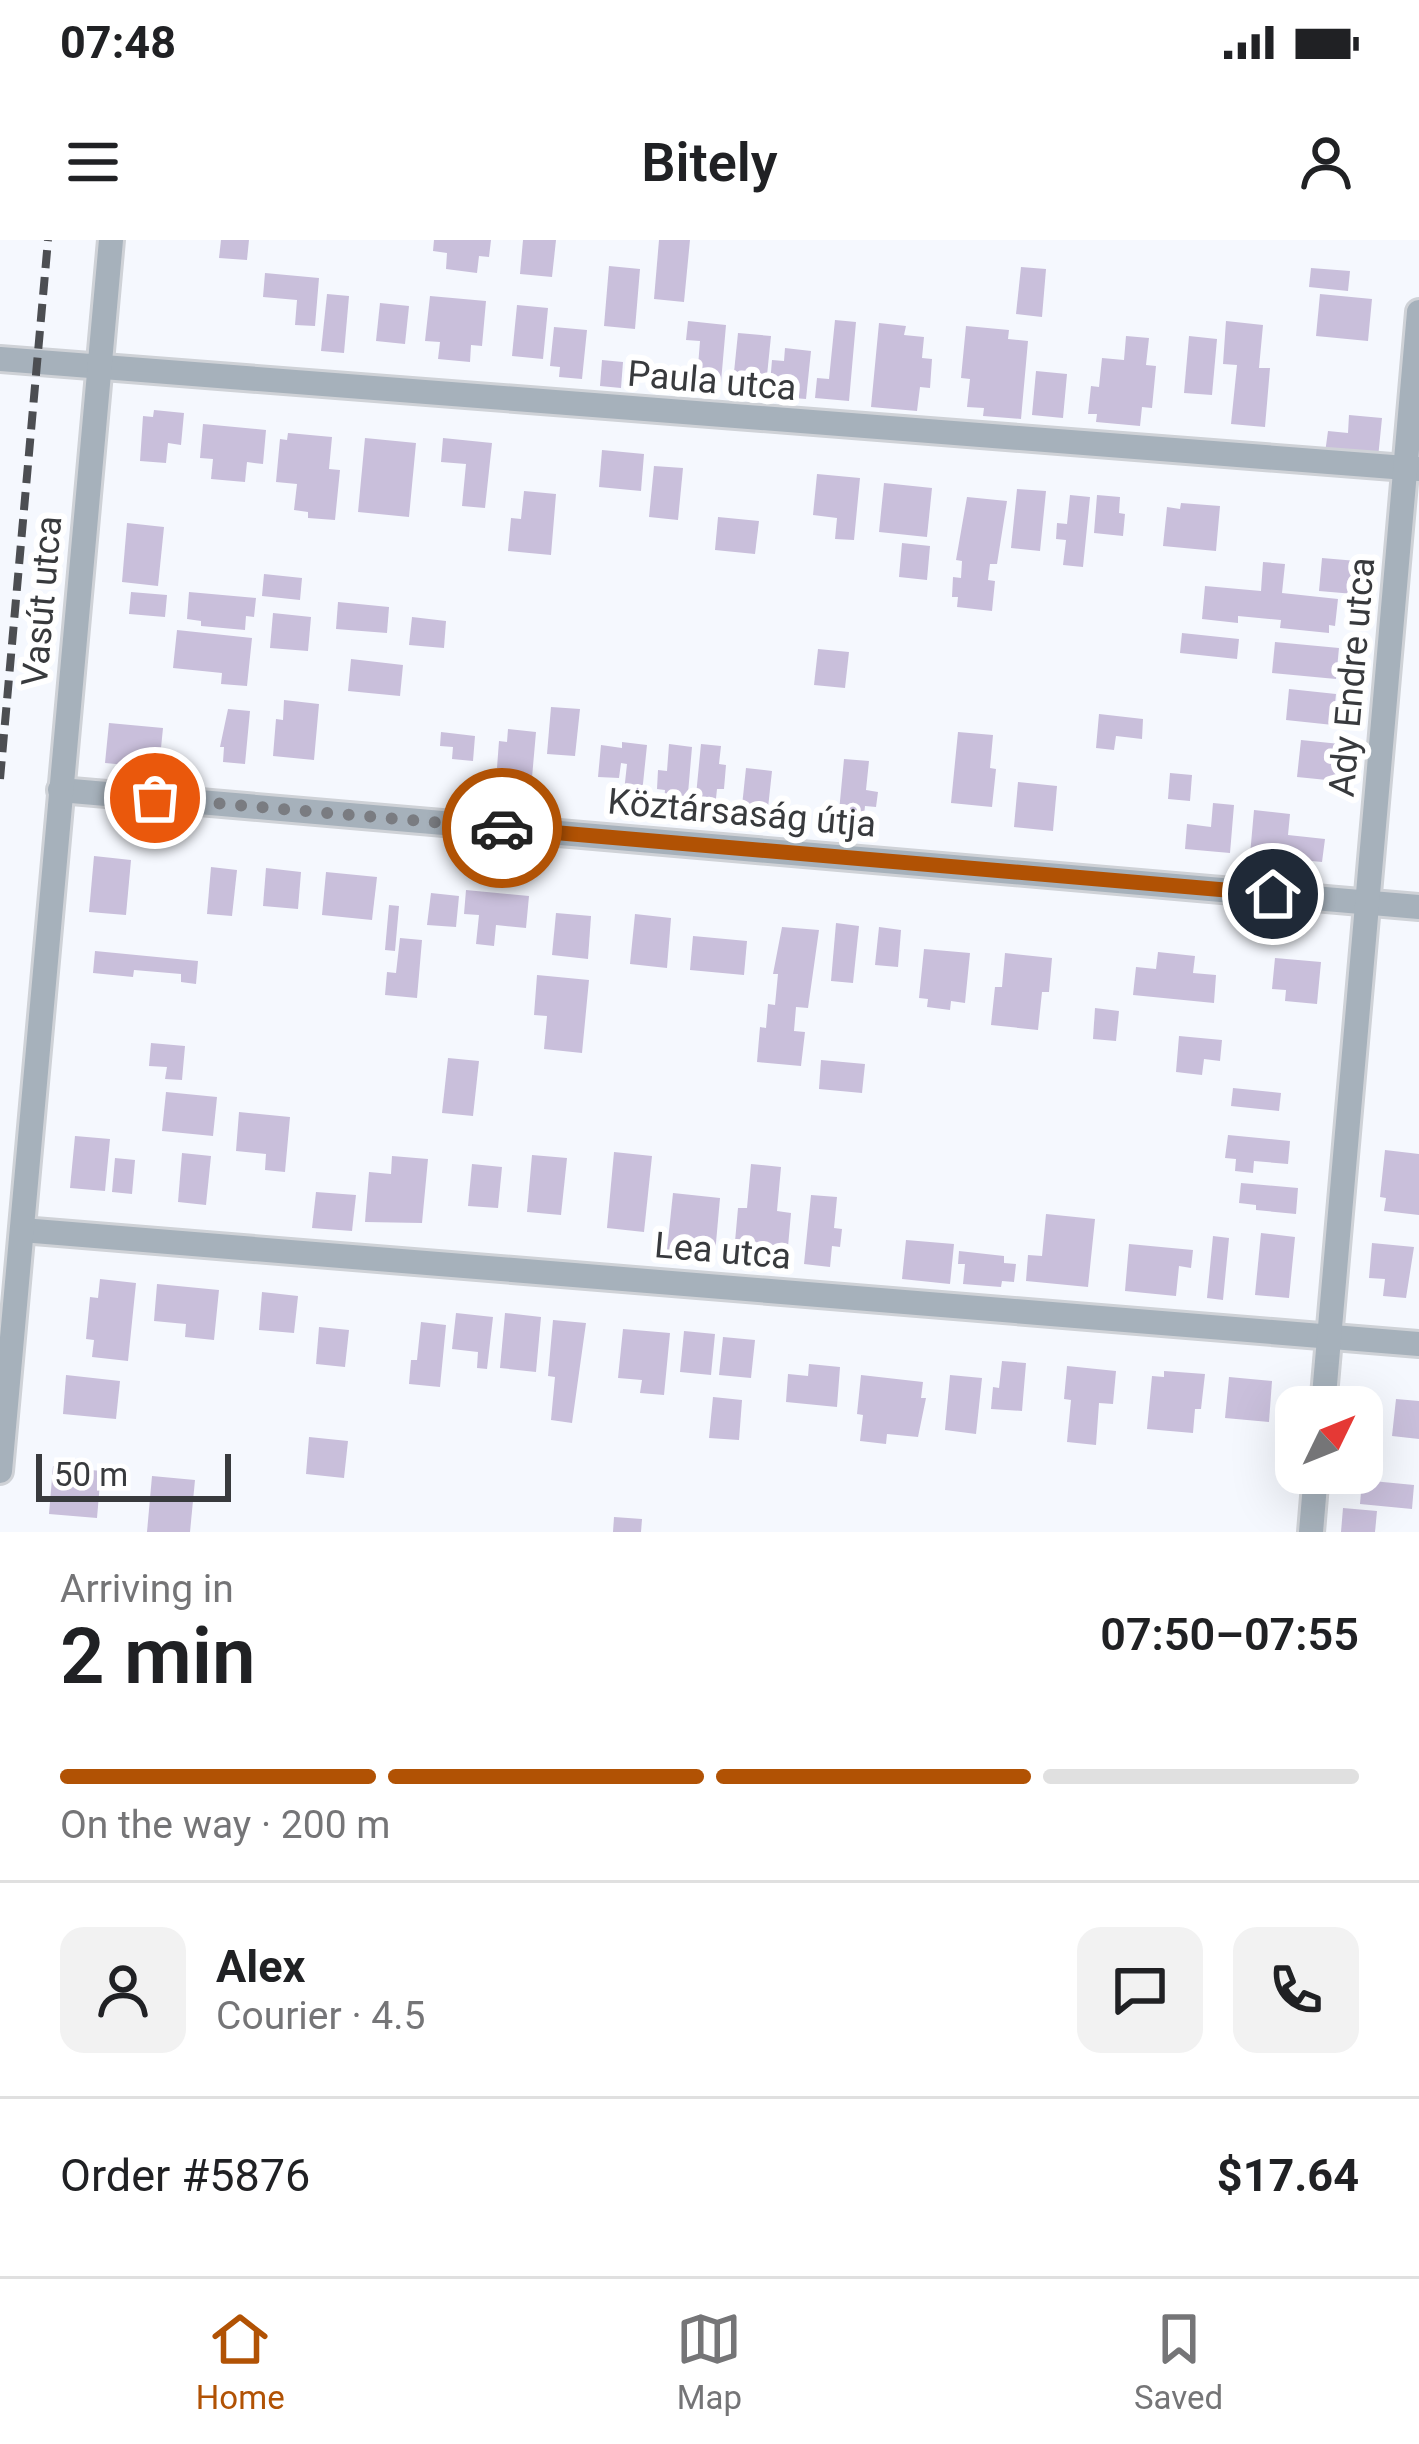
<!DOCTYPE html>
<html lang="en">
<head>
<meta charset="utf-8">
<style>
	body { margin:0; font-family:Roboto,sans-serif; background:#f2f2f2; color:#202124; height:100vh; display:flex; flex-direction:column; font-size:45px; white-space:nowrap }
	* { box-sizing:border-box; margin:0 }
	p { font-size:39px; color:#757577 }
	.icon { flex:none; width:66px; height:66px; fill:none; stroke:currentColor; stroke-width:2; stroke-linecap:round; stroke-linejoin:round }
	.map { position:relative; height:1292px; overflow:hidden }
	.panel { display:flex; flex-direction:column; background:#fff; flex:1 }
	.panel>* { flex:none }
	.needle { width:78px; rotate:47deg }
	.fabs { position:absolute; left:1275px; top:1146px; display:grid; gap:24px }
	.fabs a { display:grid; place-items:center; width:108px; height:108px; border-radius:24px; background:#fff; box-shadow:0 12px 48px #0002; font-size:60px }
	.scale { position:absolute; left:36px; bottom:30px; width:195px; box-sizing:border-box; padding-left:12px; border:6px solid #383a3d; border-top:0; font-size:33px; line-height:42px; white-space:nowrap; color:#383a3d; -webkit-text-stroke:9px #fff; paint-order:stroke }
	.pin { position:absolute; display:grid; place-items:center; width:102px; height:102px; color:#fff; margin:-51px; border:6px solid #fff; border-radius:50%; box-shadow:0 3px 12px #0007 }
	.courier { position:absolute; display:grid; place-items:center; width:120px; height:120px; margin:-60px; border:9px solid #b15204; border-radius:50%; background:#fff; color:#222; box-shadow:0 3px 15px #0007 }
	.summary em { font-style:normal; font-weight:600 }
	.summary div { display:flex; flex-direction:column-reverse }
	.summary { display:flex; align-items:center; justify-content:space-between; height:204px; padding:0 60px }
	h1 { font-size:78px; font-weight:600; line-height:90px }
	.bar { display:grid; grid-template-columns:repeat(4,1fr); gap:18px 12px; align-content:center; height:144px; padding:0 60px }
	.bar i { height:15px; border-radius:9px; background:#e0e0e0 }
	.bar .current { background:#b15204 }
	.bar p { grid-column:span 4 }
	.line { display:flex; align-items:center; gap:30px; padding:0 60px; border-top:3px solid #e0e0e0 }
	.line div { flex:1 }
	.round { display:grid; place-items:center; flex:none; width:126px; height:126px; border-radius:24px; background:#f2f2f2 }
	.status { display:flex; justify-content:space-between; align-items:center; height:84px; padding:0 60px; background:#fff; direction:ltr }
	.status svg { height:33px; fill:currentColor }
	header { display:flex; justify-content:space-between; align-items:center; height:156px; padding:0 60px; background:#fff; font-size:54px; font-weight:600 }
	.tab-bar { display:flex; justify-content:space-around; align-items:center; height:168px; border-top:3px solid #e0e0e0; background:#fff; font-size:33px; color:#757577 }
	.tab-bar a { display:grid; justify-items:center; gap:6px }
	.tab-bar .current { color:#b15204 }
	.map>svg:first-child { display:block }
	.building { fill:#c9bfdb }
	.lines { fill:none; stroke-linecap:round; stroke-linejoin:round }
	.minor-casing { stroke:#cfd2d7; stroke-width:30 }
	.minor { stroke:#a6b1bb; stroke-width:24 }
	.rail { stroke:#4c4e52; stroke-width:8; stroke-dasharray:18 9; stroke-linecap:butt }
	.done { stroke:#7a7c81; stroke-width:12; stroke-dasharray:0 21.6 }
	.route { stroke:#b15204; stroke-width:15 }
	.labels { text-anchor:middle; stroke-width:12; stroke-linejoin:round; paint-order:stroke }
	.street-label { font-size:36px; fill:#383a3d; stroke:#fff }
</style>
</head>
<body>
<div class="status"><b>07:48</b><svg viewBox="0 0 49 12"><path d="M0 12V9h3v3zM5 12V6h3v6zM10 12V3h3v9zM15 12V0h3v12zM26 1h20v11H26zM47 4h2v5h-2z"/></svg></div>
<header><svg class="icon" aria-label="menu" viewBox="0 0 24 24"><path d="M4 6h16M4 12h16M4 18h16"/></svg>Bitely<svg class="icon" aria-label="person" viewBox="0 0 24 24"><circle cx="12" cy="8" r="4"/><path d="M4 21q1-7 8-7t8 7"/></svg></header>
<div class="map">
<svg width="1419" height="1292" viewBox="0 0 1419 1292">
	<rect width="100%" height="100%" fill="#f5f8fe"/>
	<g class="building">
		<polygon points="221,0 249,0 247,20 219,18"/>
		<polygon points="434,0 491,0 489,17 479,16 477,33 446,29 447,13 433,11"/>
		<polygon points="523,0 556,0 552,37 520,34"/>
		<polygon points="659,0 690,0 684,62 654,59"/>
		<polygon points="609,26 640,29 635,89 604,86"/>
		<polygon points="1021,27 1046,29 1042,77 1016,74"/>
		<polygon points="1311,28 1350,31 1348,51 1309,47"/>
		<polygon points="265,33 319,38 315,86 295,85 297,60 263,57"/>
		<polygon points="327,54 349,56 344,113 321,111"/>
		<polygon points="1320,54 1372,59 1368,101 1316,96"/>
		<polygon points="430,56 486,61 482,106 471,105 470,122 438,119 440,102 425,101"/>
		<polygon points="380,63 409,66 405,104 376,101"/>
		<polygon points="517,65 548,68 543,119 512,116"/>
		<polygon points="835,80 856,82 849,161 815,158 817,138 829,139"/>
		<polygon points="688,81 726,85 721,142 697,139 700,101 686,100"/>
		<polygon points="1226,81 1263,85 1259,128 1270,128 1265,187 1231,184 1237,125 1223,124"/>
		<polygon points="879,83 906,86 904,95 924,97 922,118 932,119 930,148 920,147 917,171 871,167"/>
		<polygon points="966,86 1009,90 1008,99 1028,101 1021,179 983,176 984,168 967,167 970,139 961,138"/>
		<polygon points="554,87 587,90 582,139 559,137 560,127 550,126"/>
		<polygon points="738,93 771,96 765,155 732,152"/>
		<polygon points="1126,96 1149,98 1146,125 1156,126 1152,168 1142,167 1140,186 1096,182 1097,174 1088,174 1091,146 1099,147 1102,118 1124,120"/>
		<polygon points="1189,96 1217,99 1212,155 1184,153"/>
		<polygon points="785,108 811,111 806,159 769,156 772,120 784,121"/>
		<polygon points="602,120 623,122 621,148 600,146"/>
		<polygon points="1036,131 1067,134 1063,178 1032,175"/>
		<polygon points="154,170 184,173 181,205 168,203 166,223 140,221 143,176 153,177"/>
		<polygon points="1349,175 1382,178 1378,218 1325,213 1328,191 1348,193"/>
		<polygon points="203,184 266,190 263,224 247,222 245,242 211,239 213,219 200,218"/>
		<polygon points="288,193 332,197 329,229 340,230 335,280 308,278 308,272 294,270 297,244 276,242 280,199 287,200"/>
		<polygon points="365,198 416,203 409,277 358,272"/>
		<polygon points="443,198 492,203 485,268 462,266 466,224 441,222"/>
		<polygon points="602,210 644,214 641,251 599,247"/>
		<polygon points="654,226 683,228 678,280 649,277"/>
		<polygon points="817,234 860,238 854,300 835,299 837,278 813,275"/>
		<polygon points="884,243 932,248 927,297 879,292"/>
		<polygon points="1017,249 1046,251 1040,311 1011,308"/>
		<polygon points="524,251 556,254 551,315 508,311 511,278 521,279"/>
		<polygon points="1070,255 1090,257 1083,327 1063,325 1066,300 1056,299 1057,283 1067,284"/>
		<polygon points="1097,255 1120,257 1119,273 1125,274 1123,296 1094,293"/>
		<polygon points="967,257 1007,261 997,324 990,324 988,340 995,341 992,371 957,367 958,357 952,357 953,337 961,338 962,321 956,320"/>
		<polygon points="1181,263 1220,266 1216,311 1163,306 1167,267 1180,269"/>
		<polygon points="718,277 759,281 755,314 715,310"/>
		<polygon points="127,283 164,287 158,346 122,342"/>
		<polygon points="902,303 930,306 927,340 899,337"/>
		<polygon points="1322,318 1357,321 1354,354 1319,351"/>
		<polygon points="1263,322 1285,324 1282,353 1338,359 1335,386 1329,385 1329,393 1280,388 1281,380 1238,376 1238,383 1202,379 1205,346 1261,351"/>
		<polygon points="264,334 302,338 300,360 262,356"/>
		<polygon points="131,352 167,355 165,377 129,374"/>
		<polygon points="189,352 256,358 254,377 246,376 245,390 201,386 201,381 187,379"/>
		<polygon points="338,362 389,367 387,393 336,389"/>
		<polygon points="273,373 311,377 308,411 270,408"/>
		<polygon points="412,377 446,381 444,408 409,405"/>
		<polygon points="177,390 252,398 247,446 221,444 222,433 173,428"/>
		<polygon points="1182,393 1239,399 1237,419 1180,413"/>
		<polygon points="1275,402 1339,408 1336,439 1272,433"/>
		<polygon points="818,409 849,412 845,448 814,445"/>
		<polygon points="351,419 403,425 400,456 348,451"/>
		<polygon points="1289,449 1336,454 1333,485 1286,480"/>
		<polygon points="284,460 319,464 314,520 273,516 276,479 283,480"/>
		<polygon points="551,467 580,469 575,516 547,514"/>
		<polygon points="228,469 250,471 245,524 223,522 224,507 220,507"/>
		<polygon points="1099,474 1143,479 1142,499 1116,496 1114,510 1096,508"/>
		<polygon points="109,483 163,488 159,528 105,523"/>
		<polygon points="508,489 536,492 531,549 502,546 504,529 497,528 499,501 507,502"/>
		<polygon points="441,492 475,496 473,521 452,519 453,507 440,506"/>
		<polygon points="958,492 993,495 990,528 996,529 992,567 951,563"/>
		<polygon points="1301,500 1340,504 1337,541 1297,537"/>
		<polygon points="622,502 647,505 641,563 623,561 627,524 621,523 619,538 598,537 601,505 622,508"/>
		<polygon points="669,504 692,507 687,565 664,563 665,550 657,549 658,530 667,531"/>
		<polygon points="701,504 721,506 719,524 726,525 724,549 717,549 715,568 695,566"/>
		<polygon points="844,519 869,521 866,550 878,552 876,567 865,566 863,585 838,582"/>
		<polygon points="746,528 772,531 768,568 742,566"/>
		<polygon points="1170,533 1192,535 1190,561 1168,559"/>
		<polygon points="1018,542 1057,546 1053,591 1014,587"/>
		<polygon points="1213,563 1234,565 1230,613 1185,609 1187,584 1211,587"/>
		<polygon points="1254,570 1290,574 1288,595 1325,599 1322,622 1250,615"/>
		<polygon points="94,616 131,620 126,675 89,672"/>
		<polygon points="211,627 237,630 232,676 207,674"/>
		<polygon points="266,628 301,632 298,669 263,666"/>
		<polygon points="326,632 377,637 372,680 322,675"/>
		<polygon points="466,650 529,656 526,688 496,685 494,706 476,704 479,675 464,674"/>
		<polygon points="431,653 459,656 456,687 427,685"/>
		<polygon points="389,665 399,666 395,711 385,710"/>
		<polygon points="556,673 591,676 588,719 552,715"/>
		<polygon points="635,674 671,678 667,728 630,724"/>
		<polygon points="836,683 859,686 853,743 831,741"/>
		<polygon points="782,687 819,690 808,768 796,767 794,791 805,792 801,826 757,822 760,787 766,788 768,764 775,765 778,734 773,734"/>
		<polygon points="879,687 901,690 898,727 875,725"/>
		<polygon points="693,696 747,701 744,735 690,730"/>
		<polygon points="400,698 422,700 417,758 385,755 387,732 396,733"/>
		<polygon points="924,709 970,713 965,763 951,761 950,770 927,767 928,759 919,758"/>
		<polygon points="95,711 198,721 196,744 181,742 181,734 134,730 133,737 93,733"/>
		<polygon points="1158,712 1195,716 1193,733 1216,735 1214,763 1133,755 1136,727 1156,729"/>
		<polygon points="1005,713 1052,718 1049,752 1042,752 1038,790 991,785 995,747 1002,747"/>
		<polygon points="1275,718 1321,722 1317,764 1285,761 1286,750 1272,749"/>
		<polygon points="537,735 589,740 582,813 544,809 547,776 534,775"/>
		<polygon points="1095,768 1119,771 1116,801 1093,799"/>
		<polygon points="1179,796 1222,800 1220,821 1204,819 1202,835 1176,832"/>
		<polygon points="151,803 185,806 182,840 165,839 167,827 149,826"/>
		<polygon points="448,818 479,821 473,876 442,873"/>
		<polygon points="821,820 865,824 862,853 819,849"/>
		<polygon points="1233,848 1281,853 1279,871 1231,866"/>
		<polygon points="166,852 217,857 213,896 162,891"/>
		<polygon points="239,872 290,877 285,932 265,930 266,914 236,911"/>
		<polygon points="1228,895 1290,901 1288,924 1254,921 1253,933 1235,931 1236,919 1225,918"/>
		<polygon points="75,896 110,899 105,951 70,948"/>
		<polygon points="1385,910 1419,914 1419,975 1384,971 1386,958 1380,957"/>
		<polygon points="614,912 652,916 644,992 607,988"/>
		<polygon points="182,913 211,916 206,965 178,962"/>
		<polygon points="532,915 567,918 561,975 527,972"/>
		<polygon points="392,916 428,919 422,983 365,982 369,932 391,934"/>
		<polygon points="115,918 135,920 132,954 112,952"/>
		<polygon points="472,924 502,927 498,968 468,966"/>
		<polygon points="751,924 781,927 777,971 791,973 787,1018 734,1013 738,968 747,968"/>
		<polygon points="1241,943 1298,948 1296,974 1256,970 1256,965 1239,963"/>
		<polygon points="316,952 356,955 352,991 312,988"/>
		<polygon points="673,953 720,958 715,1014 667,1010"/>
		<polygon points="811,955 837,957 834,988 842,989 840,1007 832,1006 830,1027 804,1024"/>
		<polygon points="1046,974 1095,979 1088,1047 1026,1041 1028,1015 1042,1016"/>
		<polygon points="1261,993 1295,997 1289,1058 1255,1055"/>
		<polygon points="1213,996 1229,998 1223,1060 1207,1058"/>
		<polygon points="906,1000 954,1004 950,1044 902,1039"/>
		<polygon points="1372,1003 1414,1007 1406,1058 1383,1056 1385,1039 1369,1038"/>
		<polygon points="1129,1004 1193,1010 1191,1028 1179,1026 1176,1056 1125,1051"/>
		<polygon points="959,1011 1004,1016 1004,1023 1016,1024 1014,1042 1002,1041 1001,1047 963,1044 965,1024 958,1024"/>
		<polygon points="100,1039 136,1043 128,1121 92,1117 94,1100 86,1099 90,1057 98,1058"/>
		<polygon points="157,1044 219,1050 214,1100 185,1097 186,1084 154,1081"/>
		<polygon points="262,1052 298,1056 294,1093 259,1090"/>
		<polygon points="456,1073 493,1077 487,1129 477,1128 478,1112 452,1109"/>
		<polygon points="505,1073 541,1077 536,1132 500,1128"/>
		<polygon points="553,1080 586,1083 572,1183 551,1180 555,1137 548,1136"/>
		<polygon points="421,1082 446,1085 440,1147 409,1144 411,1120 417,1120"/>
		<polygon points="319,1087 349,1090 345,1127 316,1124"/>
		<polygon points="623,1089 670,1093 664,1155 640,1153 642,1140 618,1138"/>
		<polygon points="684,1091 715,1094 711,1135 680,1132"/>
		<polygon points="723,1097 755,1100 751,1138 719,1135"/>
		<polygon points="1002,1121 1026,1123 1022,1171 991,1169 993,1147 999,1148"/>
		<polygon points="809,1124 840,1127 837,1167 786,1162 788,1134 808,1136"/>
		<polygon points="1067,1126 1116,1131 1113,1164 1099,1163 1096,1205 1067,1202 1071,1160 1064,1159"/>
		<polygon points="1164,1131 1205,1134 1201,1169 1195,1169 1193,1193 1147,1189 1152,1136 1164,1137"/>
		<polygon points="66,1135 120,1141 116,1179 63,1174"/>
		<polygon points="861,1135 923,1142 921,1158 926,1158 918,1197 887,1194 886,1204 860,1201 863,1175 857,1174"/>
		<polygon points="950,1135 982,1138 976,1194 945,1190"/>
		<polygon points="1229,1137 1272,1141 1269,1182 1225,1178"/>
		<polygon points="713,1157 742,1160 739,1200 709,1198"/>
		<polygon points="1396,1159 1419,1161 1419,1199 1392,1196"/>
		<polygon points="309,1197 348,1201 344,1238 306,1234"/>
		<polygon points="53,1226 101,1231 97,1278 49,1274"/>
		<polygon points="152,1236 195,1240 190,1292 147,1292"/>
		<polygon points="1362,1240 1414,1245 1412,1269 1360,1264"/>
		<polygon points="1343,1268 1377,1271 1375,1292 1341,1292"/>
		<polygon points="614,1277 642,1279 641,1292 613,1292"/>
	</g>
	<g class="lines">
		<g class="minor-casing">
			<g id="minor">
				<polyline points="0,119 1419,229"/>
				<polyline points="60,550 1419,667"/>
				<polyline points="22,990 1419,1104"/>
				<polyline points="1323,1167 1419,72"/>
				<polyline points="0,1231 111,0"/>
				<polyline points="1311,1292 1316,1233"/>
			</g>
		</g>
		<use href="#minor" class="minor"/>
		<polyline class="rail" points="0,539 48,0"/>
	</g>
	<g class="lines">
		<polyline class="done" points="155,558 502,588"/>
		<polyline class="route" points="502,588 1273,654"/>
	</g>
	<g class="labels">
		<g class="street-label">
			<text transform="translate(712 140) rotate(5)" y="13">Paula utca</text>
			<text transform="translate(41 361) rotate(-85)" y="13">Vasút utca</text>
			<text transform="translate(1351 437) rotate(-85)" y="13">Ady Endre utca</text>
			<text transform="translate(742 572) rotate(5)" y="13">Köztársaság útja</text>
			<text transform="translate(723 1010) rotate(5)" y="13">Lea utca</text>
		</g>
	</g>
</svg>
<div class="fabs">
<a><svg class="needle" viewBox="-14 -14 28 28"><path d="M0-13l5 13h-10z" fill="#e53935"/><path d="M0 13l5-13h-10z" fill="#757577"/></svg></a>
</div>
<div class="scale">50 m</div>
<div class="pin" style="left:155px;top:558px;background:#ea580c"><svg class="icon" aria-label="bag" viewBox="0 0 24 24"><path d="M5 8h14l-1 12H6zM9 8a3 3 0 0 1 6 0"/></svg></div>
<div class="pin" style="left:1273px;top:654px;background:#1f2937"><svg class="icon" aria-label="home" viewBox="0 0 24 24"><path d="M3 11l9-7 9 7M6 9v11h12V9"/></svg></div>
<div class="courier" style="left:502px;top:588px"><svg class="icon" aria-label="car" viewBox="0 0 24 24"><path d="M5 17H2v-5l4-1 3-4h7l3 4 3 1v5h-3M9 17h6M6 11h13"/><circle cx="7" cy="17" r="2"/><circle cx="17" cy="17" r="2"/></svg></div>
</div>
<section class="panel">
<div class="summary"><div><h1>2 min</h1><p>Arriving in</p></div><em>07:50–07:55</em></div>
<div class="bar"><i class="current"></i><i class="current"></i><i class="current"></i><i></i><p>On the way · 200 m</p></div>
<div class="line" style="height:216px"><a class="round"><svg class="icon" aria-label="person" viewBox="0 0 24 24"><circle cx="12" cy="8" r="4"/><path d="M4 21q1-7 8-7t8 7"/></svg></a><div><b>Alex</b><p>Courier · 4.5</p></div><a class="round"><svg class="icon" aria-label="chat" viewBox="0 0 24 24"><path d="M4 5h16v11H9l-5 4z"/></svg></a><a class="round"><svg class="icon" aria-label="phone" viewBox="0 0 24 24"><path d="M5 4h4l2 5-3 2q2 4 5 5l2-3 5 2v4C11 20 4 13 5 4z"/></svg></a></div>
<div class="line" style="height:156px"><div>Order #5876</div><b>$17.64</b></div>
</section>
<nav class="tab-bar">
<a class="current"><svg class="icon" aria-label="home" viewBox="0 0 24 24"><path d="M3 11l9-7 9 7M6 9v11h12V9"/></svg>Home</a>
<a><svg class="icon" aria-label="map" viewBox="0 0 24 24"><path d="M3 6l6-2 6 2 6-2v14l-6 2-6-2-6 2zM9 4v14M15 6v14"/></svg>Map</a>
<a><svg class="icon" aria-label="saved" viewBox="0 0 24 24"><path d="M7 4h10v16l-5-4-5 4z"/></svg>Saved</a>
</nav>
</body>
</html>
